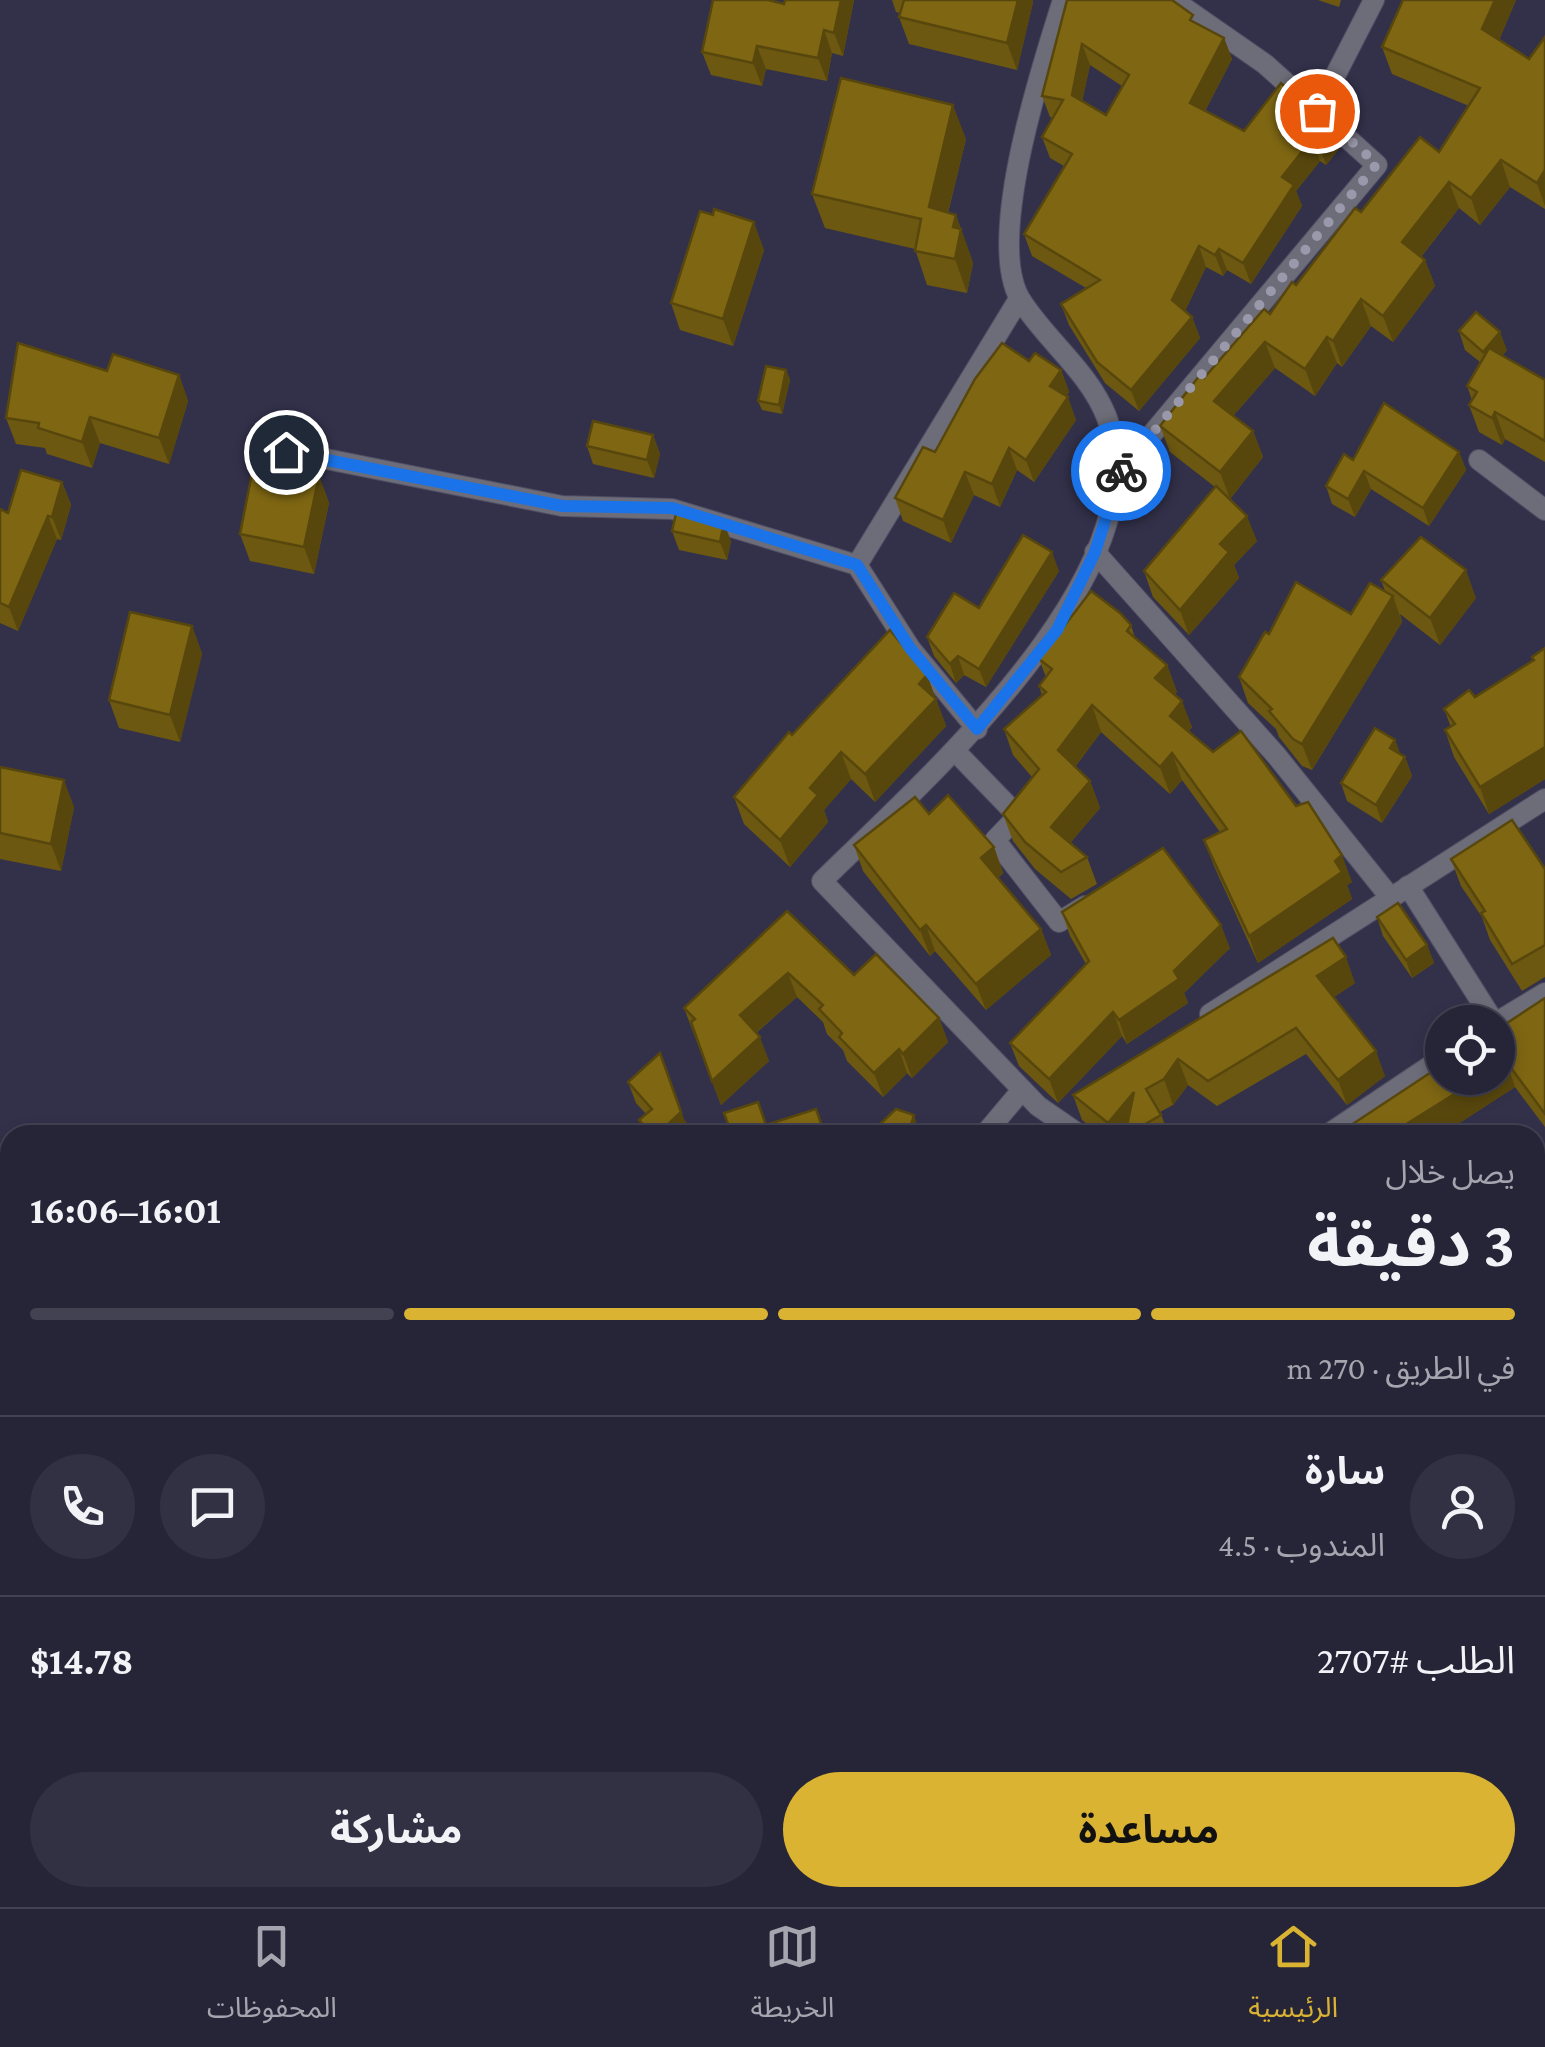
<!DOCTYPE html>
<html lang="ar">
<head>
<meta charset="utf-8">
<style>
	body { margin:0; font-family:"Crimson Pro","Noto Sans Arabic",serif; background:#323143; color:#f1f3f6; direction:rtl; height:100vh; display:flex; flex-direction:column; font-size:38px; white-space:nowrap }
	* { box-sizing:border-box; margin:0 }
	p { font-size:32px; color:#a4a5ae }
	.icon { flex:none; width:55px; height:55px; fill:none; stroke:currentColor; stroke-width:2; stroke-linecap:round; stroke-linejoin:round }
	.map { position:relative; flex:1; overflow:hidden; direction:ltr }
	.details { position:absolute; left:0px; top:1125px; width:1545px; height:782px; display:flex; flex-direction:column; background:#262538; border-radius:30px 30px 0 0; box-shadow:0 5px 15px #0003,0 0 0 2px #424253; direction:rtl }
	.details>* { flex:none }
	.tools { position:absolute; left:1425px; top:1005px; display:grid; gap:20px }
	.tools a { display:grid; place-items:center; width:90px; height:90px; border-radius:50%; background:#262538; box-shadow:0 5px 15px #0003,0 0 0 2px #424253; font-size:50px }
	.pin { position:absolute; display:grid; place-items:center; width:85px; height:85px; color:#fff; margin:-42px; border:5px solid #fff; border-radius:50%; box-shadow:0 2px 10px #0007 }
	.courier { position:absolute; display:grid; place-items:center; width:100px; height:100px; margin:-50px; border:8px solid #1a73e8; border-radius:50%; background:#fff; color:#222; box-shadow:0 2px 12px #0007 }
	.summary em { font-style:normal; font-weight:700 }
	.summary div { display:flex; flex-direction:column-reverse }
	.summary { display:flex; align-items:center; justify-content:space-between; height:170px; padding:0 30px }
	h1 { font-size:65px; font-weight:700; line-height:75px }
	.bar { display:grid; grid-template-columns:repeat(4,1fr); gap:15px 10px; align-content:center; height:120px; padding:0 30px }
	.bar i { height:12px; border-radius:8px; background:#424253 }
	.bar .selected { background:#dab333 }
	.bar p { grid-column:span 4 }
	.line { display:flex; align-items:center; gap:25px; padding:0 30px; border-top:2px solid #424253 }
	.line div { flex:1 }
	.round { display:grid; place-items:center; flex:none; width:105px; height:105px; border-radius:52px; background:#323143 }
	.action { display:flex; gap:20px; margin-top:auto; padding:20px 30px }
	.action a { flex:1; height:115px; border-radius:60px; background:#dab333; color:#111; font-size:40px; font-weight:700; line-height:115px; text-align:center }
	.action a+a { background:#323143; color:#f1f3f6 }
	.menu { display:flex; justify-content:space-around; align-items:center; height:140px; border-top:2px solid #424253; background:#262538; font-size:28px; color:#a4a5ae }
	.menu a { display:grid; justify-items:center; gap:5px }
	.menu .selected { color:#dab333 }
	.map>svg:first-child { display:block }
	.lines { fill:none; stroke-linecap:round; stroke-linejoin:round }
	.minor-casing { stroke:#504e65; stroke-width:22 }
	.secondary-casing { stroke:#504e65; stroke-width:22 }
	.minor { stroke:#6d6d79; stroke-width:20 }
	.secondary { stroke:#8c8c9f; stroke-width:20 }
	.wall { fill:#6c5810; fill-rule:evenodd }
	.shaded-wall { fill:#58470d }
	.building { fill:#7e6613; stroke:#58470d; stroke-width:2.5; fill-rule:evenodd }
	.done { stroke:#9a99ac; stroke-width:10; stroke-dasharray:0 18 }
	.route { stroke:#1a73e8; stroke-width:12 }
</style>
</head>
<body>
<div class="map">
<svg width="1545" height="1907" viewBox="0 0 1545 1907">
	<rect width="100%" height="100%" fill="#33314a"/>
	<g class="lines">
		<g class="minor-casing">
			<g id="minor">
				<path d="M1063,0C1043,63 983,245 1022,302C1048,342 1090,373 1107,418C1165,572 919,785 822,881L1038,1106L1080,1135"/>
				<polyline points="1317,111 1374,0"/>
				<polyline points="286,451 562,506 672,509 857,565 910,648 977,729"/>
				<polyline points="1479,460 1545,510"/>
				<polyline points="1117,476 1377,165 1265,64 1173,0"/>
				<polyline points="1095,552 1276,755 1390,897"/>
				<polyline points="857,565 1019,299"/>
				<polyline points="955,751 1018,816 995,840 1059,922 1085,906"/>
				<polyline points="1408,886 1494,1022"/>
				<polyline points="1210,1014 1545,799"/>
				<polyline points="1497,1022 1545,993"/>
				<polyline points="984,1135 1022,1090"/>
				<polyline points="1327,1135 1442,1058"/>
				<polyline points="1535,1217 1545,1210"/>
				<polyline points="1535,1393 1545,1400"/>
				<polyline points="1535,1446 1545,1447"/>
				<polyline points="1535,1470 1545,1470"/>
				<polyline points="588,1898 642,1907"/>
				<polyline points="1464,1898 1470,1907"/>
				<polyline points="356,1907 356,1898"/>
				<polyline points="777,1907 790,1898"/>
			</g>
		</g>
		<g class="secondary-casing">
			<g id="secondary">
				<polyline points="1535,1885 1545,1879"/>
				<polyline points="1495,1907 1512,1898"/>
			</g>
		</g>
		<use href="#minor" class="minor"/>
		<use href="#secondary" class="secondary"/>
	</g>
	<g class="wall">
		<polygon points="854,0 843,56 832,53 827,81 766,69 762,86 711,75 702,52 784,4"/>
		<polygon points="892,0 1033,0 1033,2 1017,70 909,44 899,17 900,13 896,12"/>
		<path d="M1067,0L1196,24L1224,38L1232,59L1205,111L1244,131L1281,83L1339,149L1326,165L1320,161L1296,191L1302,206L1251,284L1227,270L1223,276L1206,267L1185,311L1192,317L1200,338L1139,411L1105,383L1069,325L1061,304L1086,288L1032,256L1024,234L1064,166L1050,158L1042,137L1053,118L1050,117L1042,96ZM1090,65L1122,86L1106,115L1082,101Z"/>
		<polygon points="1318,0 1341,0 1339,7"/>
		<polygon points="1403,0 1516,0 1499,40 1529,59 1545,37 1545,209 1510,187 1480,225 1459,208 1421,257 1425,260 1435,286 1393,342 1371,326 1342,367 1337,363 1315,396 1275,368 1233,416 1253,431 1263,457 1230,499 1257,541 1234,565 1239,578 1189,635 1153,597 1144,571 1215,487 1170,452 1160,426 1204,378 1270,314 1361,212 1439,152 1469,106 1392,74 1382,47"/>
		<polygon points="966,139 948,213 956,215 973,263 967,293 927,285 915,249 825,228 812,194"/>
		<polygon points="764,250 733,346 680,330 671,303"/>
		<polygon points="1459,331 1507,350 1502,356 1545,380 1545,462 1505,439 1502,445 1479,432 1469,405 1472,400 1467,386 1480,362 1465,350"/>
		<polygon points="1029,361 1061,370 1069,392 1066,396 1076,420 1034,482 1017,470 1000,507 974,495 951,543 903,521 895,498 935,452"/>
		<polygon points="786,370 790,380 782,414 762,410 758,401"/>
		<polygon points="107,371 179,375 188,401 169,464 100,443 92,468 47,454 45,448 16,444 6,418"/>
		<polygon points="653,435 660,454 654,478 593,464 587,446"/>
		<polygon points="1459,452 1466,470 1429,526 1371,489 1355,517 1332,504 1326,486 1353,460"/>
		<polygon points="319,476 329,503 314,574 250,561 240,534"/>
		<polygon points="62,482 71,505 61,540 57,539 18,631 0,623 0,509 8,513"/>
		<polygon points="672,531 731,541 727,560 679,550"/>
		<polygon points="1059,571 986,687 964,675 956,683 934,656 927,637 979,608"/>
		<polygon points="1381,580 1476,598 1440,645 1400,614 1402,622 1312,770 1302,766 1279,737 1276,729 1248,703 1239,677 1269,634 1351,614 1385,591"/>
		<polygon points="1131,625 1135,638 1167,665 1177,692 1174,694 1192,727 1189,731 1352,882 1347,885 1352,899 1258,963 1214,866 1204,840 1220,832 1182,780 1170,794 1101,732 1075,767 1090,781 1100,808 1070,843 1087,857 1097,884 1071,899 1035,869 1013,841 1003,814 1032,777 1013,755 1004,729 1042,695 1039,686 1046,677 1039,659"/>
		<polygon points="192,626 202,654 180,742 119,728 109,700"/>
		<polygon points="1545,648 1545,779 1489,814 1454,757 1445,730 1451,727 1444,709 1475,697 1533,661 1532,657"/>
		<polygon points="927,675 946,726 875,802 851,779 824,810 828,822 790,867 744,824 734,797 792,735"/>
		<polygon points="1395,740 1400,754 1405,757 1412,776 1382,823 1347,801 1341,783"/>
		<polygon points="0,767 74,807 61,871 0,859"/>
		<polygon points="929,814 994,847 1003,873 998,878 1041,929 1051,955 986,1010 935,951 930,956 863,871 854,845"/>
		<polygon points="1451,859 1545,869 1545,977 1522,991 1490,940 1482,917 1461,886"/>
		<polygon points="787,911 854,975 939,1018 948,1042 912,1078 907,1073 883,1097 847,1061 843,1050 827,1034 823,1022 797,997 756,1033 769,1061 721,1105 684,1008"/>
		<polygon points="1062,912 1230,948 1184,993 1188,1003 1127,1044 1122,1036 1058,1103 1019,1066 1010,1043 1086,964 1070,936"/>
		<polygon points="1377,917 1427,945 1434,963 1412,978 1383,936"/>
		<polygon points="1355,983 1334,997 1385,1076 1347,1105 1306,1054 1217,1106 1188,1085 1173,1105 1160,1112 1169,1135 1100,1135 1082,1120 1073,1095"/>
		<polygon points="1545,998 1545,1127 1515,1087 1441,1135 1336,1135"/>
		<polygon points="628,1082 690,1135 645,1135 639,1120 646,1114 636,1103"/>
		<polygon points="1545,1294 1545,1351 1535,1336 1535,1300"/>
		<polygon points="1545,1595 1545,1670 1535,1675 1535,1599"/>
		<polygon points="1545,1740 1545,1824 1535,1829 1535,1745"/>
		<polygon points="1269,1898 1422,1898 1411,1907 1279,1907"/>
	</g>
	<g class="shaded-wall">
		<polygon points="841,0 854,0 843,56 834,33"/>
		<polygon points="1018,0 1033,0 1033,2 1017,70 1007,43"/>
		<polygon points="1495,0 1516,0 1492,55 1482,29"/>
		<polygon points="824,30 832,53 827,81 818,58"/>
		<polygon points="1224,38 1232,59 1198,124 1190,103"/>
		<polygon points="1082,44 1090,65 1079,116 1072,95"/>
		<polygon points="757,46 766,69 762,86 753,63"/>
		<polygon points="953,105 966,139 941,240 929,207"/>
		<polygon points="1331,128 1339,149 1326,165 1319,144"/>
		<polygon points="1312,139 1320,161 1296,191 1302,206 1251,284 1243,263 1282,177"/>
		<polygon points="1501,160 1510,187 1480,225 1471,198"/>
		<polygon points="1545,170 1545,206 1537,183"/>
		<polygon points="1449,182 1459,208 1411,269 1402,242"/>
		<polygon points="956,215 973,263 967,293 955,259 953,227"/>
		<polygon points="754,222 764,250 733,346 723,319"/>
		<polygon points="1199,246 1206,267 1180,321 1172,300"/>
		<polygon points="1219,249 1227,270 1223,276 1215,255"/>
		<polygon points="1425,260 1435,286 1393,342 1383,316"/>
		<polygon points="1361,299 1371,326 1342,367 1333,341"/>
		<polygon points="1192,317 1200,338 1139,411 1131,390"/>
		<polygon points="1500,332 1507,350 1490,370 1483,352"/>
		<polygon points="1327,337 1337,363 1315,396 1305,369"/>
		<polygon points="1265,342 1275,368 1223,427 1214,401"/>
		<polygon points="786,370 790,380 782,414 779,405"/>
		<polygon points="1061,370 1069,392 1059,408 1050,386"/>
		<polygon points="179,375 188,401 169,464 159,438"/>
		<polygon points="1068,397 1076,420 1034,482 1026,460"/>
		<polygon points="1495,412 1505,439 1502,445 1492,418"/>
		<polygon points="90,417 100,443 92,468 82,442"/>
		<polygon points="1253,431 1263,457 1230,499 1220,472"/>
		<polygon points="653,435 660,454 654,478 647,460"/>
		<polygon points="1009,448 1017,470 1000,507 992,484"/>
		<polygon points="1459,452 1466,470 1429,526 1423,508"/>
		<polygon points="1364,471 1371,489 1355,517 1348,499"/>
		<polygon points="965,472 974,495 951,543 943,520"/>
		<polygon points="319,476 329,503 314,574 304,547"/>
		<polygon points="62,482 71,505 61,540 52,517"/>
		<polygon points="48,516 57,539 18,631 9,607"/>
		<polygon points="1247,516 1257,541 1234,565 1239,578 1189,635 1180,610 1220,544"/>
		<polygon points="724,523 731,541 727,560 720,542"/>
		<polygon points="1052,552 1059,571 986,687 979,669"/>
		<polygon points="1466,570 1476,598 1440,645 1430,618"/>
		<polygon points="1393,596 1402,622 1312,770 1302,744"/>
		<polygon points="192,626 202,654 180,742 170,715"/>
		<polygon points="958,656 964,675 956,683 950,664"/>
		<polygon points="1167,665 1177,692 1165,705 1155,678"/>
		<polygon points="927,675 946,726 875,802 865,774 919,684"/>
		<polygon points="1182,701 1192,727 1179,742 1170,716"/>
		<polygon points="1092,705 1101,732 1067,777 1058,750"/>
		<polygon points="1395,740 1402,758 1390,748"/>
		<polygon points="1545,747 1545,779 1489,814 1480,787"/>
		<polygon points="841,752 851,779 824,810 828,822 790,867 780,840 810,788"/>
		<polygon points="1172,753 1182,780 1170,794 1160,767"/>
		<polygon points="1405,757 1412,776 1382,823 1376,805"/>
		<polygon points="64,780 74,807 61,871 51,844"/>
		<polygon points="1090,781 1100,808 1061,854 1051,827"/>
		<polygon points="994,847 1003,873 991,884 981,858"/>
		<polygon points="1342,855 1352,882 1347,885 1352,899 1258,963 1249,936"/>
		<polygon points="926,925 935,951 930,956 920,930"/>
		<polygon points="1221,925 1230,948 1184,993 1188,1003 1127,1044 1119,1020 1174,971"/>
		<polygon points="1041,929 1051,955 986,1010 976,984"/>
		<polygon points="1427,945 1434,963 1412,978 1406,960"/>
		<polygon points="1346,957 1355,983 1326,1002 1317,976"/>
		<polygon points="788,973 797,997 748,1039 740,1015"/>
		<polygon points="1113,1012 1122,1036 1058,1103 1049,1079"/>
		<polygon points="939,1018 948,1042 912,1078 903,1054"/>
		<polygon points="760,1037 769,1061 721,1105 712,1081"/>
		<polygon points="899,1049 907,1073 883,1097 874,1073"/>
		<polygon points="1376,1051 1385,1076 1347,1105 1338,1080"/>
		<polygon points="1178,1059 1188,1085 1173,1105 1164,1079"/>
		<polygon points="1506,1061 1515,1087 1441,1135 1408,1135 1405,1125 1480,1078 1498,1078 1498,1066"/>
		<polygon points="668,1075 690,1135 662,1135"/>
		<polygon points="1134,1092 1126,1135 1112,1135 1108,1123"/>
		<polygon points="914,1115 920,1133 920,1135 908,1135"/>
		<polygon points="498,1898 502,1898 506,1907 497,1907"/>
		<polygon points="1245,1898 1257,1898 1248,1906"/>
		<polygon points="1387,1898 1422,1898 1411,1907 1376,1907"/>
	</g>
	<g class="building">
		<polygon points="713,0 768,0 784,4 785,0 841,0 834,33 824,30 818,58 757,46 753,63 702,52"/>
		<polygon points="904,0 1018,0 1007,43 899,17"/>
		<path d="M1067,0H1172L1193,15L1190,20L1224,38L1190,103L1244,131L1281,83L1331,128L1319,144L1312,139L1282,177L1294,185L1243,263L1219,249L1215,255L1199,246L1172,300L1192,317L1131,390L1097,362L1061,304L1100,280L1024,234L1072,154L1042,137L1063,100L1042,96ZM1082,44L1129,75L1106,115L1072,95Z"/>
		<polygon points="1403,0 1495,0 1482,29 1529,59 1545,37 1545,170 1537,183 1501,160 1471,198 1449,182 1402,242 1425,260 1383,316 1361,299 1333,341 1327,337 1305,369 1265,342 1214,401 1253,431 1220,472 1160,426 1200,375 1204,378 1264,309 1270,314 1292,282 1296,285 1355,208 1361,212 1420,137 1439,152 1480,88 1382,47"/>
		<polygon points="841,78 953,105 929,207 956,215 953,227 961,229 955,259 915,251 921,219 812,194"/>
		<polygon points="714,209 754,222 723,319 671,303 700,211 713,215"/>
		<polygon points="1476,312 1500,332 1483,352 1459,331"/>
		<polygon points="18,343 107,371 113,354 179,375 159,438 90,417 82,442 38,428 39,423 6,418"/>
		<polygon points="1002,343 1029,361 1035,353 1061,370 1050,386 1068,397 1026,460 1009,448 992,484 965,472 943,520 895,498 923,447 935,452 975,379"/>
		<polygon points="1489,348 1545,380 1545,441 1495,412 1492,418 1469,405 1477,392 1467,386"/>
		<polygon points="766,366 786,370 779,405 758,401"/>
		<polygon points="1384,403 1459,452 1423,508 1364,471 1348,499 1326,486 1344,454 1353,460"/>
		<polygon points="593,421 653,435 647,460 587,446"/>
		<polygon points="254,463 319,476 304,547 240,534"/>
		<polygon points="21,470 62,482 52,517 48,516 9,607 0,603 0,509 8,513"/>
		<polygon points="1216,486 1247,516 1220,544 1229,552 1180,610 1144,571"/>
		<polygon points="677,509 724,523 720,542 672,531"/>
		<polygon points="1023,535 1052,552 979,669 958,656 950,664 927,637 954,593 979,608"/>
		<polygon points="1421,537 1466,570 1430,618 1381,580"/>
		<polygon points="1296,582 1351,614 1370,583 1393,596 1302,744 1293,739 1269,711 1272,709 1239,677 1265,632 1269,634"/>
		<polygon points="1091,591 1120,613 1131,625 1127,631 1167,665 1155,678 1182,701 1170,716 1213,752 1241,731 1296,806 1308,802 1342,855 1335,861 1342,872 1249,936 1204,840 1227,829 1172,753 1160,767 1092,705 1058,750 1090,781 1051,827 1087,857 1061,872 1025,842 1003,814 1039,769 1004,729 1046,692 1039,686 1052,669 1039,659"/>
		<polygon points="130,612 192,626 170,715 109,700"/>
		<polygon points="890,630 927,675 919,684 936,699 865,774 841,752 810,788 818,795 780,840 734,797 789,732 792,735"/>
		<polygon points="1545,648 1545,747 1480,787 1445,730 1455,724 1444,709 1469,690 1475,697 1534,660 1532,657"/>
		<polygon points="1375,728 1395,740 1390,748 1405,757 1376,805 1341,783"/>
		<polygon points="0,767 64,780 51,844 0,833"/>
		<polygon points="948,795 994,847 981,858 1041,929 976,984 926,925 920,930 854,845 915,797 929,814"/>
		<polygon points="1512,820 1545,869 1545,945 1512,964 1481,913 1485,911 1451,859"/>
		<polygon points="1163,848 1221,925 1174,971 1179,979 1119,1020 1113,1012 1049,1079 1010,1043 1089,961 1062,912"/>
		<polygon points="1398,903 1427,945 1406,960 1377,917"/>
		<polygon points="787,911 854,975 876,954 939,1018 903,1054 899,1049 874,1073 839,1037 842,1033 819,1009 823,1005 788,973 740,1015 760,1037 712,1081 691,1022 695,1019 684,1008"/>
		<polygon points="1333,938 1346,957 1317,976 1376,1051 1338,1080 1296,1028 1208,1081 1178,1059 1164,1079 1146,1089 1161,1115 1126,1135 1125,1135 1134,1092 1108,1123 1073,1095"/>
		<polygon points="1545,998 1545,1114 1506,1061 1498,1066 1498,1029"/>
		<polygon points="660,1053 681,1112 661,1131 685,1122 690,1135 653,1135 639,1120 652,1109 628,1082"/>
		<polygon points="1442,1065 1442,1078 1480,1078 1405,1125 1411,1135 1336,1135"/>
		<polygon points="758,1102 766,1125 816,1109 825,1135 732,1135 724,1113"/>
		<polygon points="896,1109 914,1115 908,1135 875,1135 878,1126"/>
		<polygon points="1026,1124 1039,1135 1007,1135"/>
		<polygon points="1545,1294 1545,1340 1535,1325 1535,1300"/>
		<polygon points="1544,1594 1545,1632 1535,1637 1535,1599"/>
		<polygon points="1545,1740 1545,1786 1535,1791 1535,1745"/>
		<polygon points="373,1898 498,1898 497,1907 372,1907"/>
		<polygon points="800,1898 1175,1898 1184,1907 789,1907"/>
		<polygon points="1285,1898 1387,1898 1376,1907 1362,1907 1356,1900 1348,1907 1280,1907 1288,1900"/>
	</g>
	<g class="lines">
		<polyline class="done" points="1121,471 1377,164 1317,111"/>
		<polyline class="route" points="286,452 562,506 672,508 857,565 910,648 977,729 1057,630 1095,552 1121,471"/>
	</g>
</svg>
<div class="tools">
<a><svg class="icon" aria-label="locate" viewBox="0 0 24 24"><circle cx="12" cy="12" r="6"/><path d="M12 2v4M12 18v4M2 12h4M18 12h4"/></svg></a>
</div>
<div class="pin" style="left:1317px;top:111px;background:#ea580c"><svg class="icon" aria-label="bag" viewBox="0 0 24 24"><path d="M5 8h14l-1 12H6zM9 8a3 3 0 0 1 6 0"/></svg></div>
<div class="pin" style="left:286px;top:452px;background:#1f2937"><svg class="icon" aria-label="home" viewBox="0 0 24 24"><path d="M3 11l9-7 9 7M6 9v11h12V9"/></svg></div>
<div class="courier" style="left:1121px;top:471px"><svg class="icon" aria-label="bike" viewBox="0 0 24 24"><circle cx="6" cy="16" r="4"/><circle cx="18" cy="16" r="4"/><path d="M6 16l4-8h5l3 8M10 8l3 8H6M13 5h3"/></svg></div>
<section class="details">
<div class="summary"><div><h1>3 دقيقة</h1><p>يصل خلال</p></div><em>16:01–16:06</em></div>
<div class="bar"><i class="selected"></i><i class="selected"></i><i class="selected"></i><i></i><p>في الطريق · 270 m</p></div>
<div class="line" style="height:180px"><a class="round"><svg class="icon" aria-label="person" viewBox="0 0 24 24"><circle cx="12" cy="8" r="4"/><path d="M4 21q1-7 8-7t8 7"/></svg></a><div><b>سارة</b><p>المندوب · 4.5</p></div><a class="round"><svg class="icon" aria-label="chat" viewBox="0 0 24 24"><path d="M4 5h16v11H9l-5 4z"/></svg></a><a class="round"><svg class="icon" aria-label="phone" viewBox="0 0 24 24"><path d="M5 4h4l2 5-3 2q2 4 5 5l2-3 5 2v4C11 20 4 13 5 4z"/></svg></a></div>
<div class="line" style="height:130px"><div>الطلب #2707</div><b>$14.78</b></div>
<div class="action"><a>مساعدة</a><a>مشاركة</a></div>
</section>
</div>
<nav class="menu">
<a class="selected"><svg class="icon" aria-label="home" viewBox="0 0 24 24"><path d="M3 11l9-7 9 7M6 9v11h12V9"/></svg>الرئيسية</a>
<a><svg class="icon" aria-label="map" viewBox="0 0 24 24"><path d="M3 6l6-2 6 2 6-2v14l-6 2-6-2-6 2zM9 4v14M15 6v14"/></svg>الخريطة</a>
<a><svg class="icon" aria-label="saved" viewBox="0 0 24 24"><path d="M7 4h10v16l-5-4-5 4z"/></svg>المحفوظات</a>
</nav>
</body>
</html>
